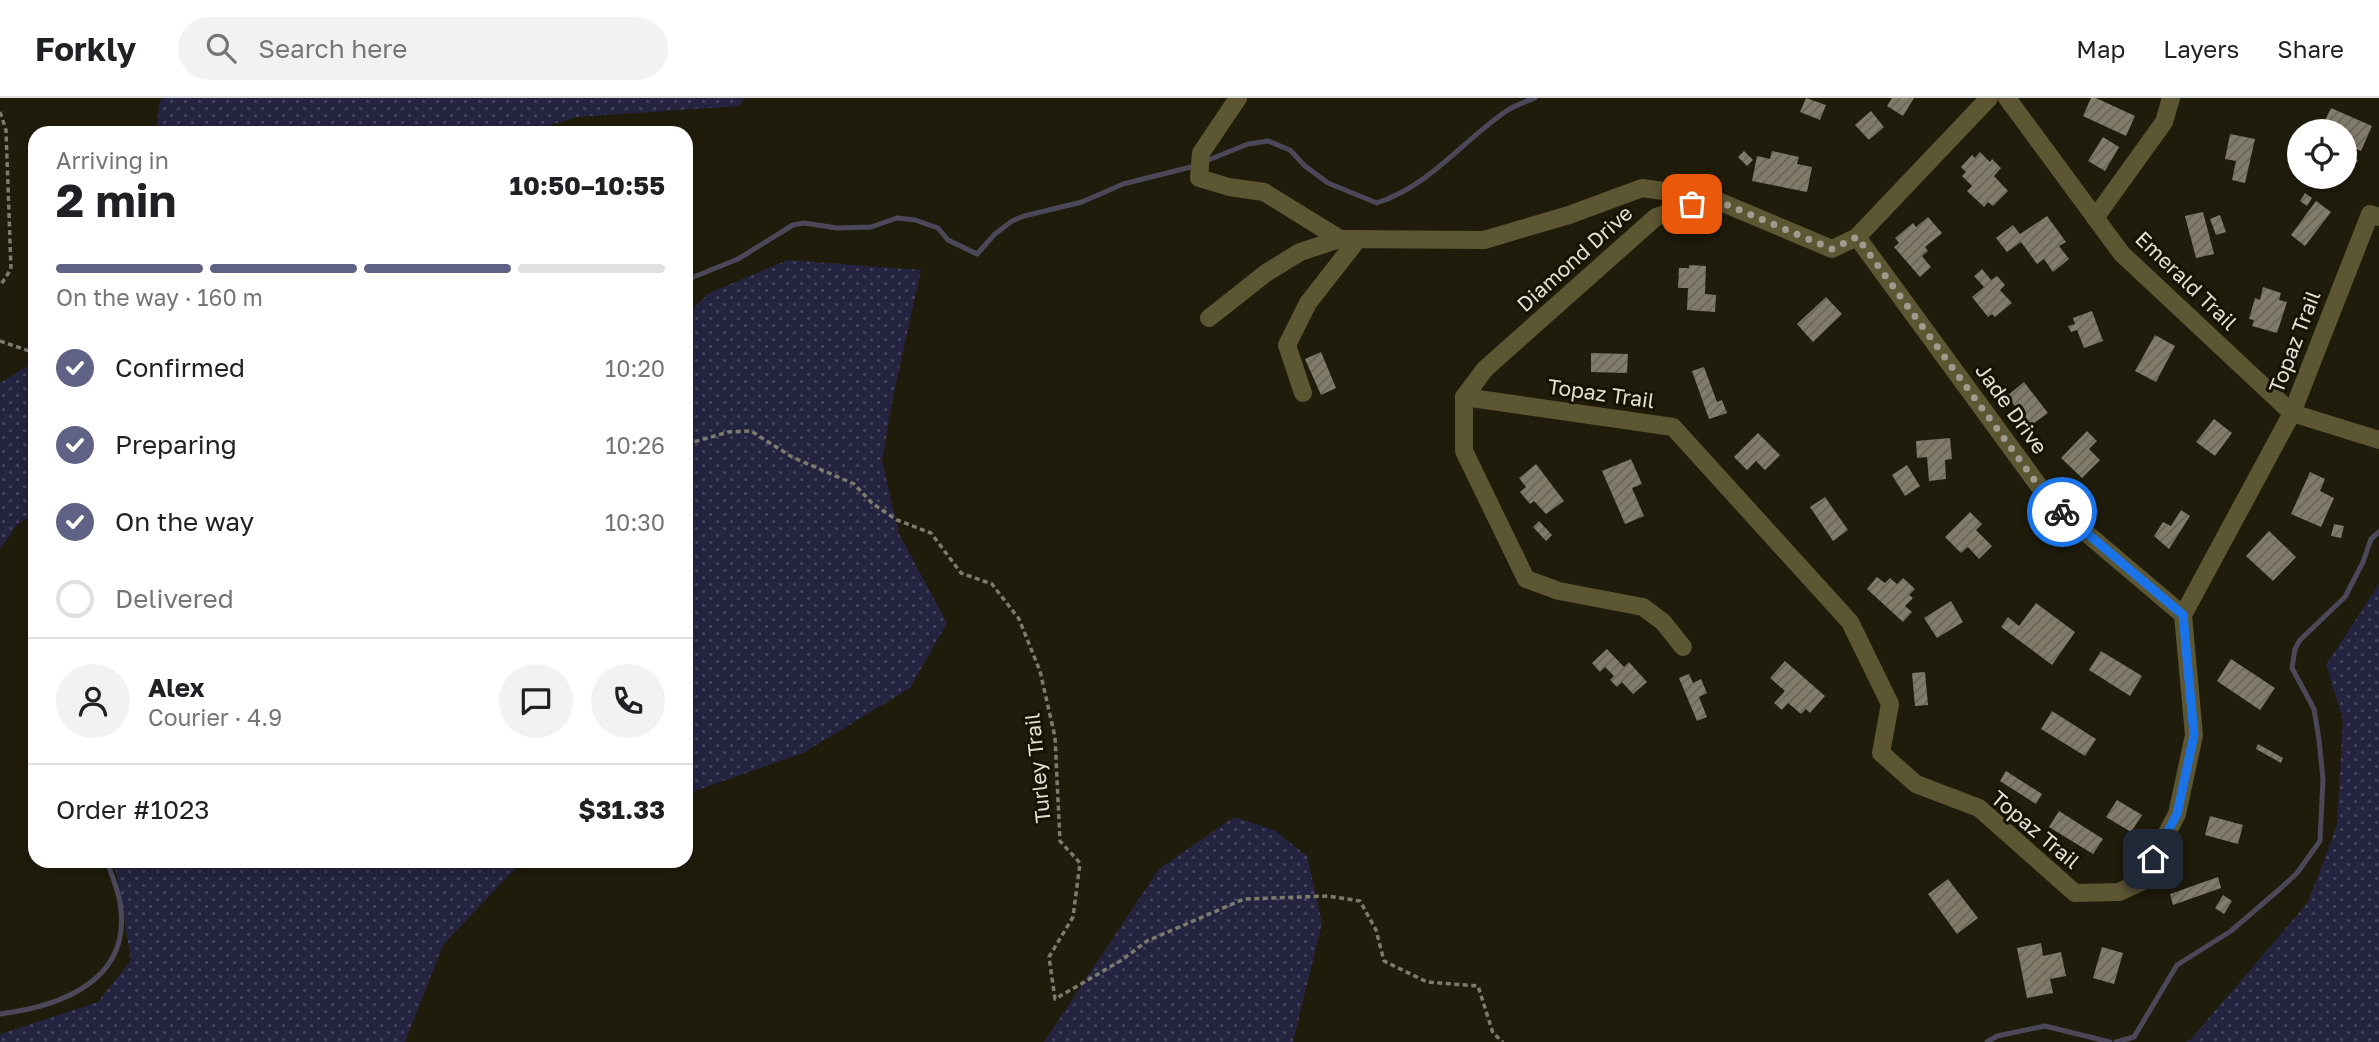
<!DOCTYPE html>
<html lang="en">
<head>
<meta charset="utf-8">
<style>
	body { margin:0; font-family:"Golos Text",sans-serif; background:#f2f2f2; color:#202124; height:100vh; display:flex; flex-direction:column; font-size:26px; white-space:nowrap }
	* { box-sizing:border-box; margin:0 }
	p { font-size:23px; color:#757577 }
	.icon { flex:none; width:38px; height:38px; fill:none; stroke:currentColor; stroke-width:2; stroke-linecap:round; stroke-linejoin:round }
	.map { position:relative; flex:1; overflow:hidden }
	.panel { position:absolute; left:28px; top:28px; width:665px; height:742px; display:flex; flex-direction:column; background:#fff; border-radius:21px; box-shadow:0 4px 10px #0003 }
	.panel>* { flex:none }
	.buttons { position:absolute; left:2287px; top:21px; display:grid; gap:14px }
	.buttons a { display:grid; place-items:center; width:70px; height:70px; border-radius:50%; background:#fff; box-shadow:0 4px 10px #0003; font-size:35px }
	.pin { position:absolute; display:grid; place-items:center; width:60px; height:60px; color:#fff; margin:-30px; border-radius:14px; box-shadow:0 4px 10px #0006 }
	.courier { position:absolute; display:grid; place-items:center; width:70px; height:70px; margin:-35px; border:5px solid #1a73e8; border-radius:50%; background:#fff; color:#222; box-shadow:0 2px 9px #0007 }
	.headline em { font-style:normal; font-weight:700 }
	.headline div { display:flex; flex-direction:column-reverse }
	.headline { display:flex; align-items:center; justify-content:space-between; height:119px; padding:0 28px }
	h1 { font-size:46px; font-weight:700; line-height:52px }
	.bar { display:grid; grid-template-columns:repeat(4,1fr); gap:10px 7px; align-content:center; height:84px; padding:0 28px }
	.bar i { height:9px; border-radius:5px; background:#e0e0e0 }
	.bar .selected { background:#5f6185 }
	.bar p { grid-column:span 4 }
	.line { display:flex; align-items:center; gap:18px; padding:0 28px; border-top:2px solid #e0e0e0 }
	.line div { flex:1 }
	.round { display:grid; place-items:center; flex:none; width:74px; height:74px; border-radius:37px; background:#f2f2f2 }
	ol { padding:0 28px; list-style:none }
	li { display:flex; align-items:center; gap:21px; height:77px }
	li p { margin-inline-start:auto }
	li .icon { padding:7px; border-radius:50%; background:#5f6185; color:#fff; stroke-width:4 }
	li:last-child { color:#757577 }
	li i { width:38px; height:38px; border:4px solid #e0e0e0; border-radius:50% }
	header { display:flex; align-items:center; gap:42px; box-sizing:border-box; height:98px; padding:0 35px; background:#fff; border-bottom:2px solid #e0e0e0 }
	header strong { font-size:33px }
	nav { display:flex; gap:38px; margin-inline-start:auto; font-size:24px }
	.search { width:490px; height:63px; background:#f2f2f2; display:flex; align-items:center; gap:18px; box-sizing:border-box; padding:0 24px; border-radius:38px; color:#757577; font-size:26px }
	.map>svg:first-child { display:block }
	.grass { fill:url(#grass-dots) }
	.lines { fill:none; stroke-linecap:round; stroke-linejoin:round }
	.stream { stroke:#4a4859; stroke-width:5 }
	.building { fill:url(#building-hatch) }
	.path { stroke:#7d7b6d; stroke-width:3.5; stroke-dasharray:5 3.5; stroke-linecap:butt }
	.minor { stroke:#5d5633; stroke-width:18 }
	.done { stroke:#9e9b8f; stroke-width:7; stroke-dasharray:0 12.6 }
	.route { stroke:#1a73e8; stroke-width:9 }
	.labels { text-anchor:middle; stroke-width:6; stroke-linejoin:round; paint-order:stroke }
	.street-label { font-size:21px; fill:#e2e0d6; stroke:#161304 }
</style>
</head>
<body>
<header>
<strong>Forkly</strong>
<div class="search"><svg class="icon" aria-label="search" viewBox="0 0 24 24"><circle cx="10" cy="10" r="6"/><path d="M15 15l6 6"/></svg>Search here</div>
<nav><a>Map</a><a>Layers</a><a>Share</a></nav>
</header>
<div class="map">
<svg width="2379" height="944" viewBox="0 0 2379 944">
	<defs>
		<pattern id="grass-dots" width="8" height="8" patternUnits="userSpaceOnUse" patternTransform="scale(1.75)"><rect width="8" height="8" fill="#242441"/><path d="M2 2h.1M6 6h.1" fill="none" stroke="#44445c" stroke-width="1.8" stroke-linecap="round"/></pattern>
		<pattern id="building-hatch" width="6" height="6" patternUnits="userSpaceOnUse" patternTransform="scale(1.75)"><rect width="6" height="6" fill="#807c69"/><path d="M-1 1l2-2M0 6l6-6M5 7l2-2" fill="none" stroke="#686559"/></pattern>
	</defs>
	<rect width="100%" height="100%" fill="#1f1c0b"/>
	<g class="grass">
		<polygon points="162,0 744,0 740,8 577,19 523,35 157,35 159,6"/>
		<polygon points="788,162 921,172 893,299 882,363 899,436 947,525 910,590 803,655 686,696 686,217 709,195"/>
		<polygon points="35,263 35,414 17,427 0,451 0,285"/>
		<polygon points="2379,486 2379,944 2185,944 2191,941 2308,804 2337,727 2343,622 2326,567"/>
		<polygon points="1234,719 1274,732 1307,758 1322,825 1293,944 1044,944 1159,771"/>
		<polygon points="114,763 522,763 443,847 405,944 0,944 0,936 98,904 131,862"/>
	</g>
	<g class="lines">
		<g class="stream">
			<path d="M686,182L738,161L793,127L804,125L837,130L871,129L897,120L915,122L938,130L948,142L977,156L995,136L1012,123L1024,118L1082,104L1123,86L1191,69L1248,46L1268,43L1290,52L1305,68L1328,85L1377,105C1432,86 1459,46 1505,14C1513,8 1525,4 1535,0"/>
			<path d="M0,916C62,908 133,882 120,805C118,791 111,776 107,763"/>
			<polyline points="1987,944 1997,938 2045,928 2110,944"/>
			<polyline points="2116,944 2134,939 2177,867 2231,833 2281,790 2297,775 2320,743 2323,681 2319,642 2314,611 2292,570 2295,551 2300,542 2345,499 2363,464 2371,441 2379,434"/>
		</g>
	</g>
	<g class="building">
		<polygon points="1806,0 1826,7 1820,22 1800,14"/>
		<polygon points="1892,0 1914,0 1903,18 1887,8"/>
		<polygon points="2091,0 2096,0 2135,18 2126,38 2083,18"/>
		<polygon points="2331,10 2372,28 2361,53 2345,46 2345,33 2320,33"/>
		<polygon points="1871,13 1884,29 1869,42 1855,27"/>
		<polygon points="2230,36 2255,41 2245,85 2232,82 2236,63 2225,61"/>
		<polygon points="2103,39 2119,49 2105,73 2088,63"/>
		<polygon points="1744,53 1753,62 1747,68 1738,59"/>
		<polygon points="1772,53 1799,59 1797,66 1812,69 1807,94 1752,83 1757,58 1770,61"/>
		<polygon points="1980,54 1990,64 1992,61 2001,70 1994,78 2008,93 1993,108 1988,104 1984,109 1967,93 1972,88 1962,78 1966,74 1961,69 1972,57 1975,60"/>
		<polygon points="2345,54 2358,62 2349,76 2345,73"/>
		<polygon points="2305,95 2312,100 2307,108 2300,103"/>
		<polygon points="2316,103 2331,114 2305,148 2291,137"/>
		<polygon points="2203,114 2214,156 2196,160 2185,118"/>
		<polygon points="2220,117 2226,134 2216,137 2210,121"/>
		<polygon points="2047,118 2066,144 2059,148 2069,161 2053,174 2044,161 2037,166 2021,144 2007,154 1996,140 2013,127 2020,136"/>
		<polygon points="1928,119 1942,135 1925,149 1928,153 1922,158 1931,169 1920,179 1894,149 1899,145 1895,140 1913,125 1916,129"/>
		<polygon points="1689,167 1706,168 1705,196 1716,197 1715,214 1687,212 1688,190 1678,190 1679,170 1689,170"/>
		<polygon points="1982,171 1991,182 1997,178 2005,187 2000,192 2012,205 1995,219 1992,216 1988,219 1972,199 1984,189 1974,178"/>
		<polygon points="2263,189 2281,195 2279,202 2287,204 2277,235 2252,228 2254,222 2249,221 2255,200 2260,202"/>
		<polygon points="1826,199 1842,216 1813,244 1797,226"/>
		<polygon points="2092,213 2103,243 2084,250 2077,232 2071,234 2068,228 2075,226 2073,220"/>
		<polygon points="2155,237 2175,248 2156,284 2135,273"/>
		<polygon points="1321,254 1336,290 1321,297 1305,261"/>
		<polygon points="1591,255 1628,256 1627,275 1591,274"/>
		<polygon points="1704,269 1717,304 1722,302 1727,315 1709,321 1692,273"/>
		<polygon points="2024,284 2048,315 2030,328 2007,298"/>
		<polygon points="2214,321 2232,335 2215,358 2196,344"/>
		<polygon points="2087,333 2097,343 2089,351 2100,362 2082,380 2061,360"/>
		<polygon points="1758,335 1780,357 1765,372 1756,363 1747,372 1734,359"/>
		<polygon points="1950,340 1952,361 1945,362 1946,381 1929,383 1927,359 1917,360 1916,343"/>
		<polygon points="1631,361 1642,386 1632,390 1644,418 1625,426 1602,373"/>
		<polygon points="1536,366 1564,403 1546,416 1534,403 1530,406 1520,394 1526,389 1519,380"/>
		<polygon points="1907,367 1920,388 1905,398 1892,377"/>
		<polygon points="2310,374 2325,381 2320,393 2334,400 2321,429 2291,416"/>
		<polygon points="1825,399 1848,432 1833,443 1810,409"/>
		<polygon points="2181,412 2190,418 2169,451 2154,438 2163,424 2171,428"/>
		<polygon points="1970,414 1982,426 1976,432 1992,448 1979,461 1968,449 1961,455 1945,439"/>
		<polygon points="1539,423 1552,437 1546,443 1533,429"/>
		<polygon points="2334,426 2344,428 2341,440 2331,438"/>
		<polygon points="2269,433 2296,459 2273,483 2246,458"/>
		<polygon points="1877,479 1885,485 1890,480 1897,486 1903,480 1915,491 1909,497 1913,500 1905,508 1912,514 1903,524 1867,491"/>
		<polygon points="1951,503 1963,524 1937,540 1924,520"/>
		<polygon points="2036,505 2075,534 2052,567 2001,529 2008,519 2019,528"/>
		<polygon points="1607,551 1624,569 1629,564 1647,584 1633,596 1622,584 1617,589 1610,582 1614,578 1605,569 1600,574 1592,565"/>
		<polygon points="2101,553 2142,578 2130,598 2089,572"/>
		<polygon points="2231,561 2275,590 2260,612 2217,583"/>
		<polygon points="1785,563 1825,598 1810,615 1806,611 1801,616 1788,605 1782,612 1774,605 1785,593 1770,580"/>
		<polygon points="1925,574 1928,607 1915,608 1912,575"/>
		<polygon points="1689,576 1693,585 1701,581 1707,595 1699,599 1707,619 1697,623 1679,580"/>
		<polygon points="2052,613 2096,641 2085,658 2041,631"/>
		<polygon points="2258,646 2283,660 2281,665 2256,651"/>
		<polygon points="2006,673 2042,696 2036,706 2000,683"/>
		<polygon points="2117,702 2142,717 2131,734 2106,719"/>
		<polygon points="2059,713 2103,741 2093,756 2049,729"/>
		<polygon points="2210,718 2243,727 2238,746 2205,737"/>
		<polygon points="2218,779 2221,790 2173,807 2170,796"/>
		<polygon points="1948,781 1978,820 1957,836 1928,796"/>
		<polygon points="2223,797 2232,803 2224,816 2215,810"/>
		<polygon points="2041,845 2043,858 2061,854 2066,878 2050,881 2053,895 2027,900 2017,850"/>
		<polygon points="2102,849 2123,855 2114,886 2093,880"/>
	</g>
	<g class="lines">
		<g class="path">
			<polyline points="0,14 6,32 11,171 0,188"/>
			<polyline points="0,243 35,255"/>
			<polyline points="686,344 697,343 728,334 751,333 792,359 854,386 873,406 897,422 931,435 961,475 992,486 1019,521 1040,573 1055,639 1060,743 1080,765 1073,819 1049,859 1055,901 1122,862 1147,843 1244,801 1328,798 1360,803 1376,832 1384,863 1427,884 1478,888 1493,935 1503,944"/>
		</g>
		<g class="minor">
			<polyline points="1238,0 1201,55 1199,80 1229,89 1264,94 1340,141"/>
			<polyline points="2007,0 2122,156 2292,315 2379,342"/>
			<polyline points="2095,120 2164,24 2171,0"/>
			<polyline points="1857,139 2052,406 2183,517"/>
			<polyline points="1209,220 1266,175 1300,154 1340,141 1484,142 1569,117 1642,90 1707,99"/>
			<polyline points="1303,295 1287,247 1308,205 1358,141"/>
			<polyline points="1464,299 1673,329 1850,524 1890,606 1881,655 1916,686 1979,710 2075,795 2119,794 2141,784 2177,716 2194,637 2183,517 2292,315 2370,116 2379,119"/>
			<polyline points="1683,549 1663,524 1643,509 1559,493 1526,481 1464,353 1464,299 1485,271 1656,119 1711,100 1832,151 1857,139 1989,0"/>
		</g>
	</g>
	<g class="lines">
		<polyline class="done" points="1692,106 1711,100 1832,151 1857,139 2052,406 2062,414"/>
		<polyline class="route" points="2062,414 2183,517 2194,637 2177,716 2153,761"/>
	</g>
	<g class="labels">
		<g class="street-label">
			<text transform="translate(1575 161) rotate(-42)" y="7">Diamond Drive</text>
			<text transform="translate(2186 183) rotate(44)" y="7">Emerald Trail</text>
			<text transform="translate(2295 244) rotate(-69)" y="7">Topaz Trail</text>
			<text transform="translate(1601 296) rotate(8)" y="7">Topaz Trail</text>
			<text transform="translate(2011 311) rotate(54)" y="7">Jade Drive</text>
			<text transform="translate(1038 670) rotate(-96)" y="7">Turley Trail</text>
			<text transform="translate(2035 732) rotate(40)" y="7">Topaz Trail</text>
		</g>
	</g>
</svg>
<div class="buttons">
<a><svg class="icon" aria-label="locate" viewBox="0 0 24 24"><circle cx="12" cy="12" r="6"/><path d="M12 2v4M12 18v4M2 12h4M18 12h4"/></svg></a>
</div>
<div class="pin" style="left:1692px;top:106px;background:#ea580c"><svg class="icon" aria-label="bag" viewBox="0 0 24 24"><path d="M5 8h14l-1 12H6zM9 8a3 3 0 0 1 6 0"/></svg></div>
<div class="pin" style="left:2153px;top:761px;background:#1f2937"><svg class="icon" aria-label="home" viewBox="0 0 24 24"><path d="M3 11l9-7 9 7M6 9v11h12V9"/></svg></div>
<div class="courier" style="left:2062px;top:414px"><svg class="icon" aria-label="bike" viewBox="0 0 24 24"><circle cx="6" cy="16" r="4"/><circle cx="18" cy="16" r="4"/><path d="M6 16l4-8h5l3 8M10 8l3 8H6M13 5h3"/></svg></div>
<section class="panel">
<div class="headline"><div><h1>2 min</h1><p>Arriving in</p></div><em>10:50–10:55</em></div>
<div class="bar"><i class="selected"></i><i class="selected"></i><i class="selected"></i><i></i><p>On the way · 160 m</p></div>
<ol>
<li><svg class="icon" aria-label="check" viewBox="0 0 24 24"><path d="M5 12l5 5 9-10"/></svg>Confirmed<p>10:20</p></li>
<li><svg class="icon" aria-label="check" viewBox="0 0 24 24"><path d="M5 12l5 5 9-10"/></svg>Preparing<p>10:26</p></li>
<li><svg class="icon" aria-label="check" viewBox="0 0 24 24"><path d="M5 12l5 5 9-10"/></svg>On the way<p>10:30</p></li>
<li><i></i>Delivered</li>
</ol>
<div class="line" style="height:126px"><a class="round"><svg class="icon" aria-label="person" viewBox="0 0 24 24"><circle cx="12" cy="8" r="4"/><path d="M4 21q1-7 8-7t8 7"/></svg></a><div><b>Alex</b><p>Courier · 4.9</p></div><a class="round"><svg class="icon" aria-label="chat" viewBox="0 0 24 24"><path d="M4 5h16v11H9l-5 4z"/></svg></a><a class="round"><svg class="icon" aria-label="phone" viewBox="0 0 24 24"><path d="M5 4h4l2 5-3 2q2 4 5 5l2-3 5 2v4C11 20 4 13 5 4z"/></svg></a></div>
<div class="line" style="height:91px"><div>Order #1023</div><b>$31.33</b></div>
</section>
</div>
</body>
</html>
